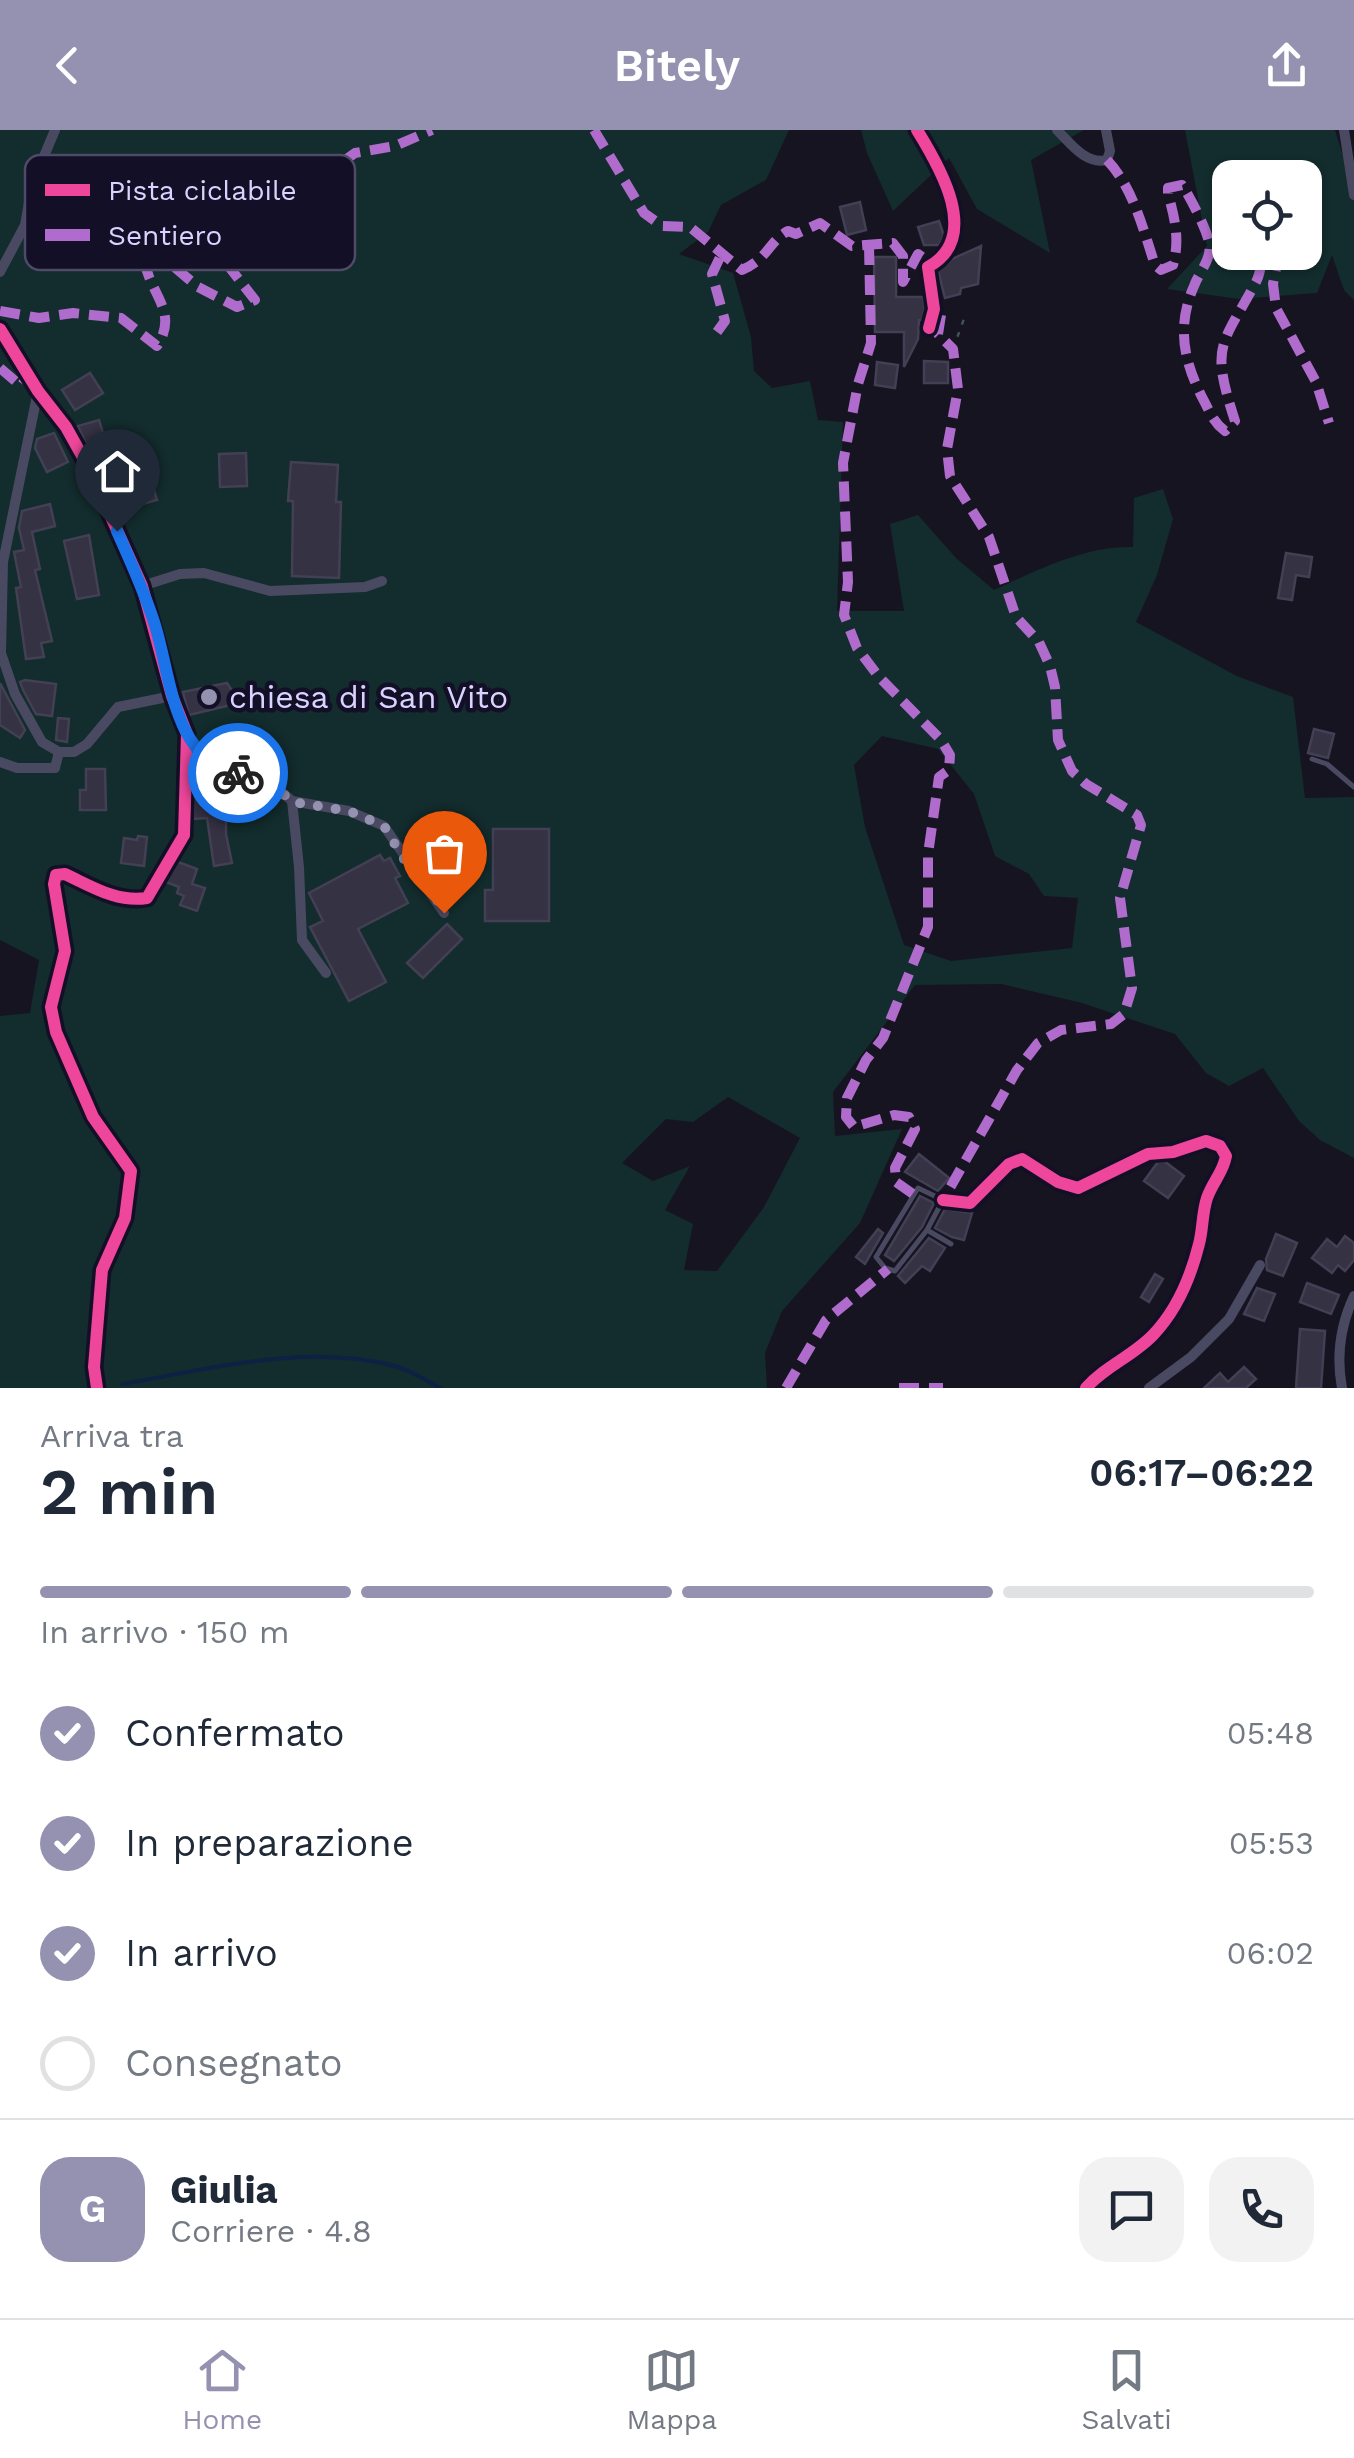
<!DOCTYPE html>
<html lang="it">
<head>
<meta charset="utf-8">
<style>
	body { margin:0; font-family:"Work Sans",sans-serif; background:#f2f2f3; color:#1f2937; height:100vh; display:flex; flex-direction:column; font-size:38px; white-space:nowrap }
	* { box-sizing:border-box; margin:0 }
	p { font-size:32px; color:#747a83 }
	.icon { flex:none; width:55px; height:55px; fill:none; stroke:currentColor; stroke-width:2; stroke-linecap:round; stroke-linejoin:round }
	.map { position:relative; height:1258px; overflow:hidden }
	.sheet { display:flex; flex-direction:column; background:#fff; flex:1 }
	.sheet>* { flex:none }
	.controls { position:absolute; left:1212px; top:30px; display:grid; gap:20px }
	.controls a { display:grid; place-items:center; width:110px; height:110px; border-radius:20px; background:#fff; box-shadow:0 2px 8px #0004; font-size:50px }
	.pin { position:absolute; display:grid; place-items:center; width:85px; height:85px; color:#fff; margin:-102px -42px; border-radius:50% 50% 50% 0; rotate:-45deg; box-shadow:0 0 10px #0007 }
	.pin .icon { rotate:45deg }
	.courier { position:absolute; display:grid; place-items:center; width:100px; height:100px; margin:-50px; border:8px solid #1a73e8; border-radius:50%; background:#fff; color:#222; box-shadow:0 2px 12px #0007 }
	.headline em { font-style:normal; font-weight:600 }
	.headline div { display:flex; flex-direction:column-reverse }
	.headline { display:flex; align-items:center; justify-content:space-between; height:170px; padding:0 40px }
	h1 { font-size:65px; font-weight:600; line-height:75px }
	.bar { display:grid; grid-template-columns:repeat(4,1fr); gap:15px 10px; align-content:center; height:120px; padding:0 40px }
	.bar i { height:12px; border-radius:8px; background:#e0e1e3 }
	.bar .active { background:#9591b1 }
	.bar p { grid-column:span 4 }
	.line { display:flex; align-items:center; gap:25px; padding:0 40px; border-top:2px solid #e0e1e3 }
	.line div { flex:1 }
	.round { display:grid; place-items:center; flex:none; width:105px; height:105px; border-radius:30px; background:#f2f2f3 }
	ol { padding:0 40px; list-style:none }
	li { display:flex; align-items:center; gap:30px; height:110px }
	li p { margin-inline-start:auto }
	li .icon { padding:10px; border-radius:50%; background:#9591b1; color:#fff; stroke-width:4 }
	li:last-child { color:#747a83 }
	li i { width:55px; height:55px; border:5px solid #e0e1e3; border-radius:50% }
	header { display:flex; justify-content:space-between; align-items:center; height:130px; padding:0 40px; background:#9591b1; color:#fff; font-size:45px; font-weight:600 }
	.tabs { display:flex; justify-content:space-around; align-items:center; height:140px; border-top:2px solid #e0e1e3; background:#fff; font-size:28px; color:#747a83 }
	.tabs a { display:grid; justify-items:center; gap:5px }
	.tabs .active { color:#9591b1 }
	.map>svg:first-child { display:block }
	.green { fill:#132c2d; fill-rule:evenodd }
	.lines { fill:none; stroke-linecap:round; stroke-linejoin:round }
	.stream { stroke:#0d2144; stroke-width:4 }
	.building { fill:#343243; stroke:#433f54; stroke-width:2.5 }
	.path { stroke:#44505f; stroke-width:2.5; stroke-dasharray:5 8; stroke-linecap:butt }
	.lane { stroke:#4a4962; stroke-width:5 }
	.street { stroke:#4a4962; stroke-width:10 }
	.quiet { stroke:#b06ccc; stroke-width:10; stroke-dasharray:20 10; stroke-linecap:butt }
	.cycleway-casing { stroke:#130f26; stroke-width:19 }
	.cycleway { stroke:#ed469a; stroke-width:12 }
	.done { stroke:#9591b1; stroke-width:10; stroke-dasharray:0 18 }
	.route { stroke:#1a73e8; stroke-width:12 }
	.poi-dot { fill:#9591b1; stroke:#130f26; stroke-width:4 }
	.labels { text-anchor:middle; stroke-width:9; stroke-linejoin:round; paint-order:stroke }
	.poi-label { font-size:32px; fill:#d9d4ff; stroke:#130f26; text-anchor:start }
	.key { fill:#130f26; stroke:#4e4a67; stroke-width:2.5 }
	.key-label { font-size:28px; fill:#d9d4ff }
</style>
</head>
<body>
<header><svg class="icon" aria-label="back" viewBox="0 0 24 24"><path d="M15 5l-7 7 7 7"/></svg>Bitely<svg class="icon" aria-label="share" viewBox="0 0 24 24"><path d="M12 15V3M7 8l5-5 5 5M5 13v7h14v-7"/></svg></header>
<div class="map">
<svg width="1354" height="1258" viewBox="0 0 1354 1258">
	<rect width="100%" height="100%" fill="#161421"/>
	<g class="green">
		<path d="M0,0H789L766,50L721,75L708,102L679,124L733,143L751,207L754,241L772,258L810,251L818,290L843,292L837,481H904L890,394L918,385L956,428L994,460C1035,441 1086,415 1133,417L1134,368L1163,359L1173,389L1157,445L1136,492L1237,546L1293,567L1305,668L1354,667V1028L1320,1010L1299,991L1263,938L1229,956L1206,943L1175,904L1082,873L1001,854L915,855L833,962L835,1006L902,999L860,1093L782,1181L765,1223L767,1258H0V886L30,883L39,830L0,810ZM882,606L938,619L974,664L995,726L1029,744L1044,766L1078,768L1072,818L951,831L904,815L865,697L854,635ZM728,967L800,1008L764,1077L717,1141L684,1140L693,1094L665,1080L690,1036L653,1051L622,1033L666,989L693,992Z"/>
		<polygon points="861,0 1084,0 1031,30 1050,123 977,79 949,28 893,81 867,23"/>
		<path d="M1185,0H1335L1354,62V170L1344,160L1332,125L1317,163L1239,169L1167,159L1207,116ZM1230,48H1305V122H1230Z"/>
	</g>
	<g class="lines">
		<path class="stream" d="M122,1254C211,1239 309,1212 398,1237C412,1241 427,1251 440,1258"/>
	</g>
	<g class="building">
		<polygon points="860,72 866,100 847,105 840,77"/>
		<polygon points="939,91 944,106 939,115 924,115 918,97"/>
		<polygon points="981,116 978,154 961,158 960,164 945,168 938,141 952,129"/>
		<polygon points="874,127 896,127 896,167 923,167 925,178 922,190 919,190 918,209 904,237 904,202 875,202"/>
		<polygon points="924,231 948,232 948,253 924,253"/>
		<polygon points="877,232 898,235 895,258 875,255"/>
		<polygon points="90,243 103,263 75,280 62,260"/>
		<polygon points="99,290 107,316 89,321 78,296"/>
		<polygon points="54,303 68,332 47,342 35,318 37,309"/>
		<polygon points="246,323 247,356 220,357 219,324"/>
		<polygon points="291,332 338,335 336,372 341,372 339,448 292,446 293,371 288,371"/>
		<polygon points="147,338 157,370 121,380 117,367 132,362 127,344"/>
		<polygon points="50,374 55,396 32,402 40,439 35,440 52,511 41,513 44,527 26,529 16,458 21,457 14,422 24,420 19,398 22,381"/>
		<polygon points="89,405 99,465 77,469 64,411"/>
		<polygon points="1286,423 1312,427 1309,447 1296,445 1292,470 1278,468"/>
		<polygon points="25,550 56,554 52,586 36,584 23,560 20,552"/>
		<polygon points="0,553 25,600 20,608 0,595"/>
		<polygon points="227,553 233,562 231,575 189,585 183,562"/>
		<polygon points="58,588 69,589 67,612 56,610"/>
		<polygon points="1314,599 1334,604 1328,628 1308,623"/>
		<polygon points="254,600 259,620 228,631 220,626 216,609"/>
		<polygon points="86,639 105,639 106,680 80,680 80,660 86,660"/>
		<polygon points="194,668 226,668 226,704 232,733 214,736 207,688 193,689"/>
		<polygon points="493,699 549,699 549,791 485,791 485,760 493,760"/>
		<polygon points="138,706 147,707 144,736 121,733 124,708 137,710"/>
		<polygon points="380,725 384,731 390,728 400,746 395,748 408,773 358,799 386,852 349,871 310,797 323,791 309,763"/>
		<polygon points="178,732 197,739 192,754 205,758 197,781 180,775 184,766 177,763 179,757 166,752"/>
		<polygon points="447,794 462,809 423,848 407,833"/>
		<polygon points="919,1024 949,1048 938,1061 905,1042"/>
		<polygon points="1164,1031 1184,1046 1168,1068 1144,1051 1158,1032"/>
		<polygon points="920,1066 934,1073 922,1097 894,1131 885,1125"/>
		<polygon points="945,1079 972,1083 964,1110 952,1107 935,1098"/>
		<polygon points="878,1099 883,1103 865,1134 856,1127"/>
		<polygon points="1276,1104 1297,1113 1283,1146 1267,1140 1266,1129"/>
		<polygon points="1345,1106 1354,1113 1354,1130 1345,1141 1338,1135 1332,1143 1312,1128 1327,1109 1337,1117"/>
		<polygon points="929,1108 945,1118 930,1141 922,1136 905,1153 898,1146"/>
		<polygon points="1155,1144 1163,1149 1149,1172 1141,1167"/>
		<polygon points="1307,1153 1339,1165 1331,1184 1300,1172"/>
		<polygon points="1257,1158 1275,1164 1264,1191 1244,1184"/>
		<polygon points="1300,1199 1325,1201 1321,1258 1296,1258"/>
		<polygon points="1244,1237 1256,1249 1246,1258 1204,1258 1220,1243 1228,1252"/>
	</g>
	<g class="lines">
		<polyline class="path" points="953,219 965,186"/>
		<g class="lane">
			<polyline points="1312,629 1327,634 1354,657"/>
			<polygon points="918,1058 943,1070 927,1100 898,1137 895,1141 885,1138 876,1127"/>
			<polyline points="927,1100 951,1114"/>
		</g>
		<g class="street">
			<path d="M917,0C940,37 982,108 928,137L934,179L929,198"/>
			<path d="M1057,0C1071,14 1086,35 1107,30L1110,21L1106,0"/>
			<polyline points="1344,0 1354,65"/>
			<polyline points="0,142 25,95 32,55 55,0"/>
			<path d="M0,199L38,261L66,297L90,340L142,456L172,566L187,604L184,705L147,768C117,773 91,756 65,744L56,745L54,754L65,821L51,877L56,902L93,987L131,1041L125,1088L102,1140L94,1237L97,1258"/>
			<polyline points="38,261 3,432 1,523 15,564 42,612 59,622 74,622 87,614 118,577 172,566"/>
			<polyline points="142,456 180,444 204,443 270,461 365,457 382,451"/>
			<polyline points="187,605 206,628 230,642 266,648 292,671"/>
			<polyline points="0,632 17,638 55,638 59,622"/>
			<polyline points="292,671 349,681 384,696 444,783"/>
			<polyline points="292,671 299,737 302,810 326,843"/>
			<path d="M943,1070L970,1073L1009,1034L1022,1029L1058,1052L1078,1058L1148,1024L1173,1022L1206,1011L1220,1016L1226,1026C1223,1043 1213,1051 1207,1068C1202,1083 1203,1099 1199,1114C1191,1146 1176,1181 1153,1205C1133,1226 1104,1237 1086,1258"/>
			<polyline points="1149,1258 1191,1227 1229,1189 1260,1135"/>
			<path d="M1342,1258C1336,1226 1340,1196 1354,1166"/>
		</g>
		<g class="quiet">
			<path d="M594,0L644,83L662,96L690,97L742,140C769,128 768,112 788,101L796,104L820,93L852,116L893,113L903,126V152L918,124L929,132L928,137"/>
			<path d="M1107,30C1133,57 1143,99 1155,135L1161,140L1173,135C1180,111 1175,88 1168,64V58L1182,55C1190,67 1206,98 1209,112C1213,128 1199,142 1194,156C1176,197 1184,232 1203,269C1210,282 1213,292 1225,301L1235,291C1210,214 1221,217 1256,152C1262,141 1259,132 1267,122"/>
			<polyline points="869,115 871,213 858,254 843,333 848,452 844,485 857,518 879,547 941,610 950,625 949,640 939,647 928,724 928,797 883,908 866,930 847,968 846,987 854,997 894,985 909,987 915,999 895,1038 896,1052 913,1064"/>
			<polyline points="1272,122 1277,133 1273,154 1276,178 1316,252 1329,293"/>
			<path d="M0,181L39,188L73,183L121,188L157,216C180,181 148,163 144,128L151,122L160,125L198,157L237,177L255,170L223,129L264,99L302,61L355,23L395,16L432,0"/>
			<polyline points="941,185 938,204 953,219 958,259 947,319 950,346 989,407 1016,487 1039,512 1050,536 1055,557 1058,610 1072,641 1086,654 1137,685 1141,695 1120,768 1132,858 1124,884 1111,894 1061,900 1038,913 1017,940 943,1070"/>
			<polyline points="717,202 725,191 712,144 722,123"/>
			<polyline points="0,238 21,256 28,246"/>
			<polyline points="786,1258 826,1190 888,1139"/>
			<polyline points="899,1258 943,1258"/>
		</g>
		<g class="cycleway-casing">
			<g id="cycleway">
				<path d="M917,0C940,37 982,108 928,137L934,179L929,198"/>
				<path d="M0,199L38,261L66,297L90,340L142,456L172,566L187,604L184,705L147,768C117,773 91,756 65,744L56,745L54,754L65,821L51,877L56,902L93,987L131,1041L125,1088L102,1140L94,1237L97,1258"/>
				<path d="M943,1070L970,1073L1009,1034L1022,1029L1058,1052L1078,1058L1148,1024L1173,1022L1206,1011L1220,1016L1226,1026C1223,1043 1213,1051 1207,1068C1202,1083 1203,1099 1199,1114C1191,1146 1176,1181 1153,1205C1133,1226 1104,1237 1086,1258"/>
			</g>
		</g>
		<use href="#cycleway" class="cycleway"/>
	</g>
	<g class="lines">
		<polyline class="done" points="238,643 266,648 292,672 349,681 384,696 407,734 432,761 444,783"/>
		<path class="route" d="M117,401C131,432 145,463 155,495C171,546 173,631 238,643"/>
	</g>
	<circle class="poi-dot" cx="209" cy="567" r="10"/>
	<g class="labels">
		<g class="poi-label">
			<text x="229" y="578">chiesa di San Vito</text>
		</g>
	</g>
	<rect x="25" y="25" width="330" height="115" rx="15" class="key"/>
	<rect x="45" y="54" width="45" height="12" fill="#ed469a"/>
	<rect x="45" y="99" width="45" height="12" fill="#b06ccc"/>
	<g class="key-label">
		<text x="108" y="70">Pista ciclabile</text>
		<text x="108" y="115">Sentiero</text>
	</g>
</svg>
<div class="controls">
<a><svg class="icon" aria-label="locate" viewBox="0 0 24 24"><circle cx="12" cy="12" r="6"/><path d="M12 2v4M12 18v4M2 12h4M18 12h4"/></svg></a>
</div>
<div class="pin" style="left:444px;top:783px;background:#ea580c"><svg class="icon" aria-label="bag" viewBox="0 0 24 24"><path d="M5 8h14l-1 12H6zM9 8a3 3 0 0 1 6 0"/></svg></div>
<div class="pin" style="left:117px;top:401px;background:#1f2937"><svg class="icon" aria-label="home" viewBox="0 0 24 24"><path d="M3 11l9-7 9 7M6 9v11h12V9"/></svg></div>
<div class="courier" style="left:238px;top:643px"><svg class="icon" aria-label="bike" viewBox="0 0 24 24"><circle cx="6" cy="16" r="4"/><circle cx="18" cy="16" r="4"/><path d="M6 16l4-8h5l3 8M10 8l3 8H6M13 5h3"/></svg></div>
</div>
<section class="sheet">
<div class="headline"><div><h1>2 min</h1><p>Arriva tra</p></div><em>06:17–06:22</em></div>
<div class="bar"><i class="active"></i><i class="active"></i><i class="active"></i><i></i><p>In arrivo · 150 m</p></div>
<ol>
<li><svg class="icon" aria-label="check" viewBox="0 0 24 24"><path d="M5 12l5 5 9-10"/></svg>Confermato<p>05:48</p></li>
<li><svg class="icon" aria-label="check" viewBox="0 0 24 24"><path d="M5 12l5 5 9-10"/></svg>In preparazione<p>05:53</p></li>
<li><svg class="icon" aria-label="check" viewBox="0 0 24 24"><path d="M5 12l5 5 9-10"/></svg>In arrivo<p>06:02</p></li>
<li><i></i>Consegnato</li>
</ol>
<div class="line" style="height:180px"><b class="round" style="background:#9591b1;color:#fff">G</b><div><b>Giulia</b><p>Corriere · 4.8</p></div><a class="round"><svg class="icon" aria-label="chat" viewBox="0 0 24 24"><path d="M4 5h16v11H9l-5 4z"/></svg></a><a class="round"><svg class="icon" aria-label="phone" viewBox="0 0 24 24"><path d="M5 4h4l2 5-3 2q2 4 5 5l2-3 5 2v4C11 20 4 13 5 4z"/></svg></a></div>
</section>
<nav class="tabs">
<a class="active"><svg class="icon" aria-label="home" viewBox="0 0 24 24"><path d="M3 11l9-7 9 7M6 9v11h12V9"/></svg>Home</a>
<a><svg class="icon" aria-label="map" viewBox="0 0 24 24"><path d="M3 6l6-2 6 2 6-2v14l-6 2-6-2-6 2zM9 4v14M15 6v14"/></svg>Mappa</a>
<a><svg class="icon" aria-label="saved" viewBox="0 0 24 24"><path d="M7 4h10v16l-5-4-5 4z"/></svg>Salvati</a>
</nav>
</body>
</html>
